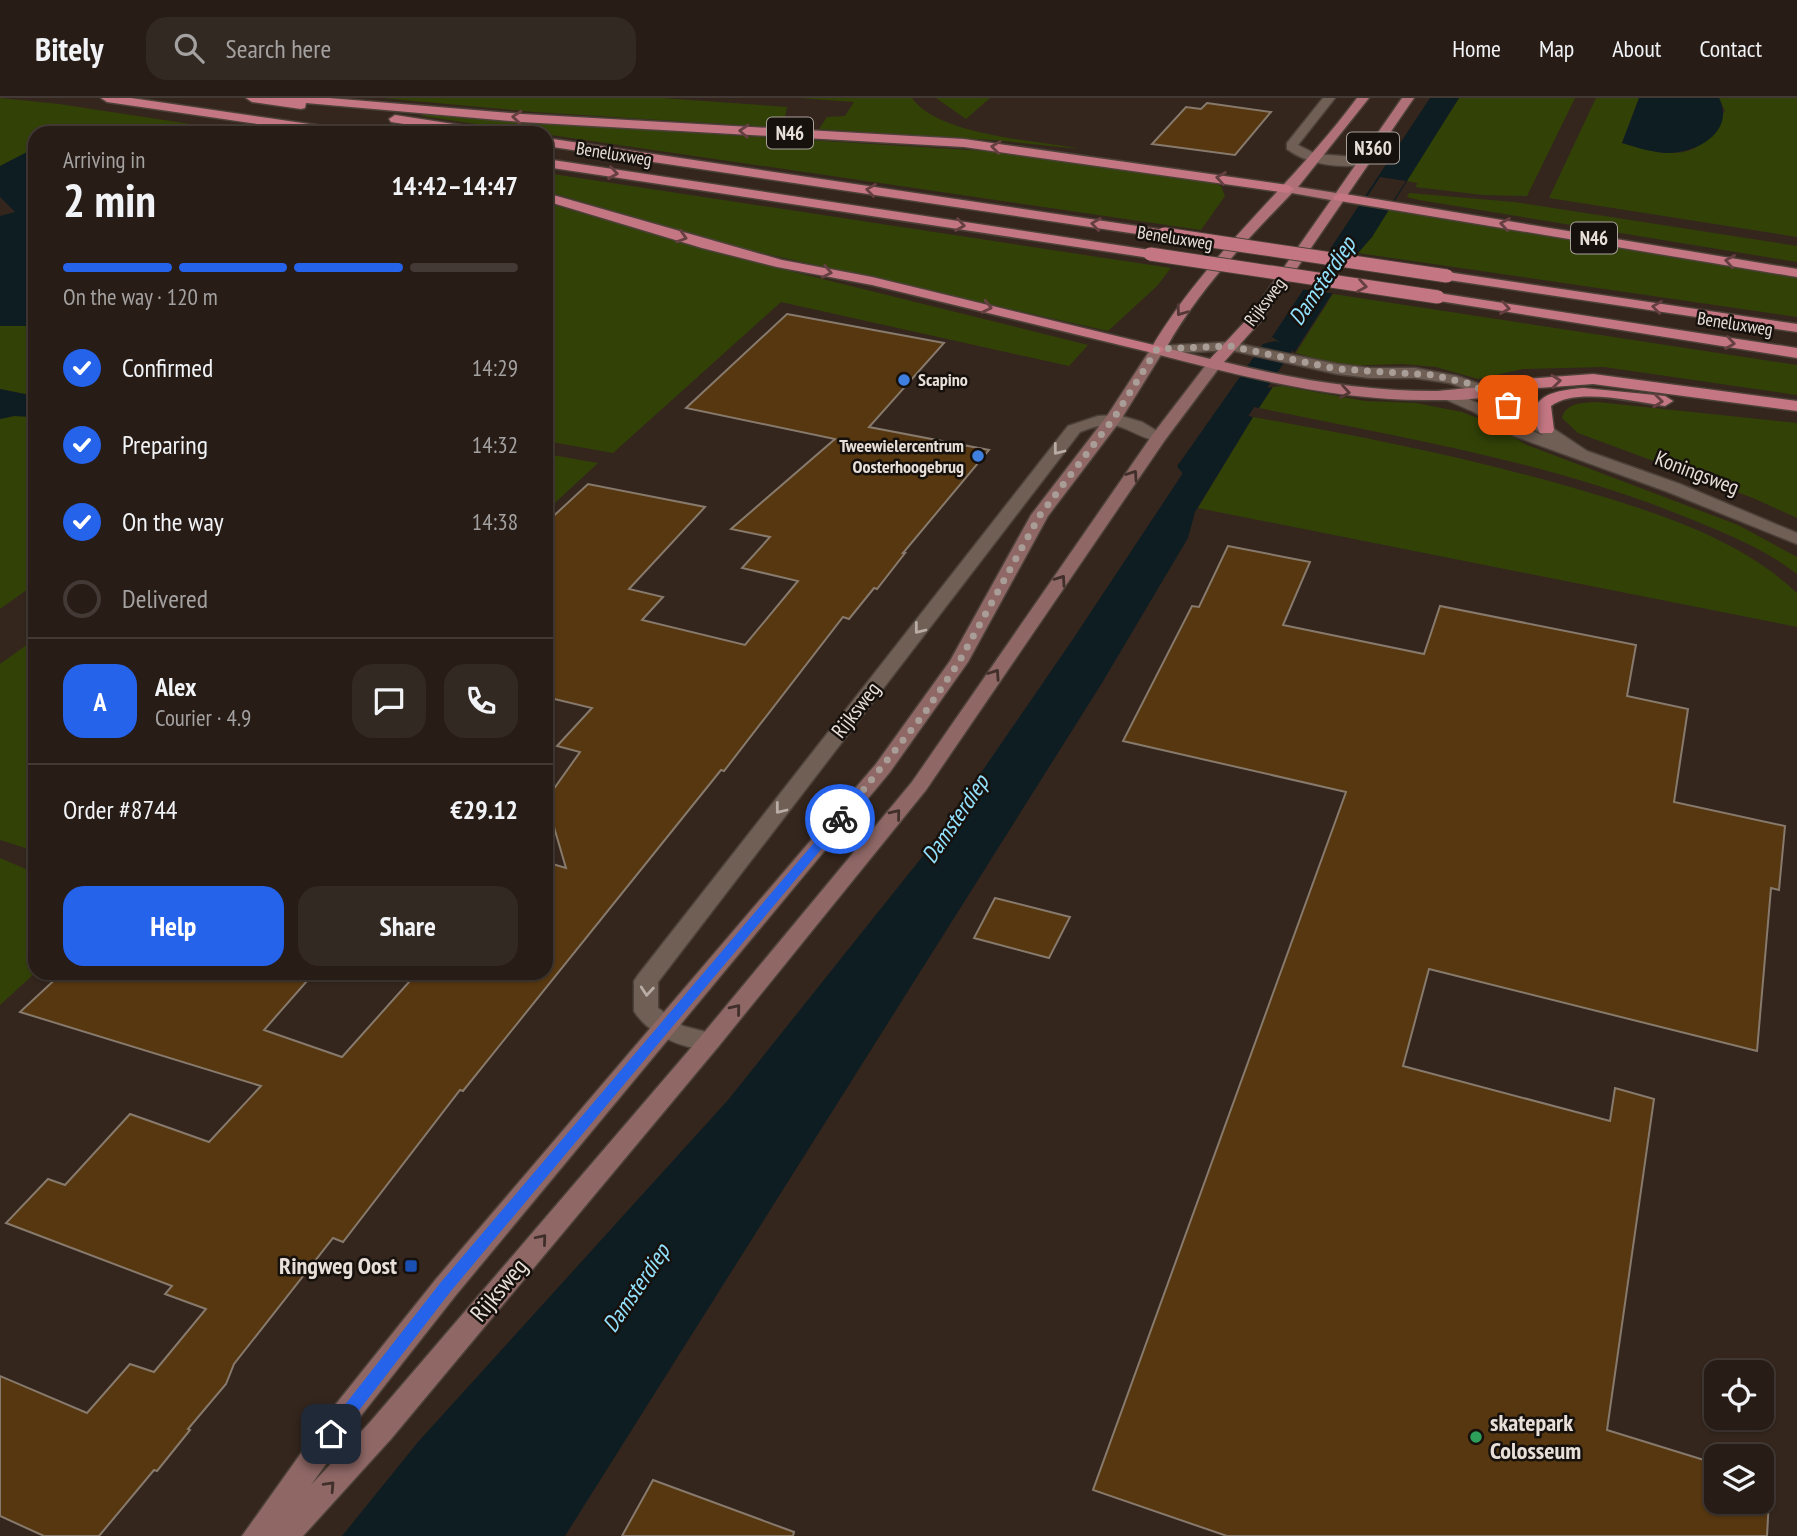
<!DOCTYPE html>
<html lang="en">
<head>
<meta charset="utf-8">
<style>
	body { margin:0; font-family:"PT Sans Narrow",sans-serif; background:#332923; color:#f1f3f6; height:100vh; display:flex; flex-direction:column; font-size:26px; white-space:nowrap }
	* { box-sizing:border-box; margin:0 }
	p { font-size:23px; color:#a4a1a1 }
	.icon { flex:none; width:38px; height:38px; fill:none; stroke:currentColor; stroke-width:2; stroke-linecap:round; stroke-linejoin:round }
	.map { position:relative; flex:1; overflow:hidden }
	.details { position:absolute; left:28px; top:28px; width:525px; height:854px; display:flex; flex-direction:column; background:#271c16; border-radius:21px; box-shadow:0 2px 5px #0004,0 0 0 2px #433a35 }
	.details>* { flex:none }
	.controls { position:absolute; left:1704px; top:1262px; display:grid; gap:14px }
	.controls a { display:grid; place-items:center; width:70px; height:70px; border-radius:14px; background:#271c16; box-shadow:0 2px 5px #0004,0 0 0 2px #433a35; font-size:35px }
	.pin { position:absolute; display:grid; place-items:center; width:60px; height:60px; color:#fff; margin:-30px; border-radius:14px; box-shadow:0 4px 10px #0006 }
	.courier { position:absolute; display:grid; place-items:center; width:70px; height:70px; margin:-35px; border:5px solid #2563eb; border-radius:50%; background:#fff; color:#222; box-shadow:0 2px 9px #0007 }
	.summary em { font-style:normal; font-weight:800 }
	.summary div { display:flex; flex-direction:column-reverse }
	.summary { display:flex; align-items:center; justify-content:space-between; height:119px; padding:0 35px }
	h1 { font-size:46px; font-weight:800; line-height:52px }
	.bar { display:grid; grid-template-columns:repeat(4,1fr); gap:10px 7px; align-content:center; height:84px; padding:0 35px }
	.bar i { height:9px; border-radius:5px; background:#433a35 }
	.bar .on { background:#2563eb }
	.bar p { grid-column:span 4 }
	.line { display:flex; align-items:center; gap:18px; padding:0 35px; border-top:2px solid #433a35 }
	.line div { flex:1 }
	.round { display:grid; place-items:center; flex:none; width:74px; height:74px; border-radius:21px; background:#332923 }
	ol { padding:0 35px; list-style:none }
	li { display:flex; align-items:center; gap:21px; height:77px }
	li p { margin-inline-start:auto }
	li .icon { padding:7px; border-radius:50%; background:#2563eb; color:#fff; stroke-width:4 }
	li:last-child { color:#a4a1a1 }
	li i { width:38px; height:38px; border:4px solid #433a35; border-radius:50% }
	.action { display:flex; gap:14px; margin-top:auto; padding:14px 35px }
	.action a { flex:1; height:80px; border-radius:21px; background:#2563eb; color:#fff; font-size:28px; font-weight:800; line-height:80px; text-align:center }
	.action a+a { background:#332923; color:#f1f3f6 }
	header { display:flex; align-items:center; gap:42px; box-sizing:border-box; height:98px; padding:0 35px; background:#271c16; border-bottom:2px solid #433a35 }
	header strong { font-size:33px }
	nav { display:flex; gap:38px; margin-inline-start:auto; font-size:24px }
	.search { width:490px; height:63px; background:#332923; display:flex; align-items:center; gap:18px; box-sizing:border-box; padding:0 24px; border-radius:21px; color:#a4a1a1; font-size:26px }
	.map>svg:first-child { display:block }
	.green { fill:#324207 }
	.water { fill:#0e1d22 }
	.pier { fill:#34261d }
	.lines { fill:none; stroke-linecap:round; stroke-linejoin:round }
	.canal { fill:#0e1d22; fill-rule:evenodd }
	.building { fill:#563710; stroke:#877a6c; stroke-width:2 }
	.minor-casing { stroke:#4c4139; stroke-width:3 }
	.secondary-casing { stroke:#4c4139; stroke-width:3 }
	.primary-casing { stroke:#4c4139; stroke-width:3 }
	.trunk-casing { stroke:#4c4139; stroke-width:3 }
	.minor { fill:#6f5f55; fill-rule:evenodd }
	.secondary { fill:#8f6866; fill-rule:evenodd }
	.primary { fill:#af7177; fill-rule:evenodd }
	.trunk { fill:#c47782; fill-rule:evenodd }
	.trunk-bridge-casing { stroke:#4c4139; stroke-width:15; stroke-linecap:butt }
	.trunk-bridge { stroke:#c47782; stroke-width:13 }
	.oneway { stroke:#653f42 }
	.oneway2 { stroke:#543737 }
	.oneway3 { stroke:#b8aca4 }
	.oneway4 { stroke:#412f2c }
	.route { fill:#2563eb }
	.done { stroke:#a99e97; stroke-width:7; stroke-dasharray:0 12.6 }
	.shop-dot { fill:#3f7fe0; stroke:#17110d; stroke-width:2.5 }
	.transit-dot { fill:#1a4fb4; stroke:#17110d; stroke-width:2.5 }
	.leisure-dot { fill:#2e9e5b; stroke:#17110d; stroke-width:2.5 }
	.labels { text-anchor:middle; stroke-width:5; stroke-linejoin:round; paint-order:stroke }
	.far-street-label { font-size:18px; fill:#e8dfd9; stroke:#17110d }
	.far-poi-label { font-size:18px; font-weight:bold; fill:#e8dfd9; stroke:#17110d; text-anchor:start }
	.shield { fill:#17110d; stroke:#a9a19c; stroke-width:2 }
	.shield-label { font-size:19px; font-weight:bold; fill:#e8dfd9 }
	.street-label { font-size:21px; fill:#e8dfd9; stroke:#17110d }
	.water-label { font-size:23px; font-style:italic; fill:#92e2fe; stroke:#17110d }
	.near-poi-label { font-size:24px; font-weight:bold; fill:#e8dfd9; stroke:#17110d; text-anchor:end }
	.near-street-label { font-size:24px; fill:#e8dfd9; stroke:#17110d }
</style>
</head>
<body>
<header>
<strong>Bitely</strong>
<div class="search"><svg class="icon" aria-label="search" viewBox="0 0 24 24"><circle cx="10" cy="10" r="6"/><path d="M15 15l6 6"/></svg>Search here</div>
<nav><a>Home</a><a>Map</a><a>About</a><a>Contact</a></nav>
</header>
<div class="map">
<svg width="1797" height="1438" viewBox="0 0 1797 1438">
	<rect width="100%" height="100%" fill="#34261d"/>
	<g class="green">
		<polygon points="0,0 59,6 249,35 35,35 35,50 0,68"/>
		<polygon points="382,0 662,0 787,9 784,24 774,29 534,14"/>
		<path d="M799,0H912C938,38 1037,42 1080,51L993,42L819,31L827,19L845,18L854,4Z"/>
		<polygon points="936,0 990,0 966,21"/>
		<polygon points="1459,0 1575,0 1527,98 1483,97 1415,89 1418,85 1406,83"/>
		<path d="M1596,0H1639L1622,45C1646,51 1681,64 1702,45C1711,37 1718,23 1725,13L1719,0H1797V139L1549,100Z"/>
		<polygon points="427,15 596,29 1018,55 1208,83 1221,88 1225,98 1201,132 421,18"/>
		<polygon points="546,75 1105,160 1171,170 1157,188 1108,233 740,150 546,93"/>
		<polygon points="1409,95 1514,104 1797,148 1797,164 1419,102 1407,99"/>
		<polygon points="546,105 734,159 1088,247 1069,268 781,204 613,355 546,343"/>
		<polygon points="1387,112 1797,179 1797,219 1358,155 1372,139"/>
		<polygon points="1333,196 1797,267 1797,297 1604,269 1523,271 1478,281 1436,269 1402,266 1343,268 1296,255"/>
		<polygon points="0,228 35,228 35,298 0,291"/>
		<path d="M1283,288L1365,303L1416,305L1462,314L1488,324L1527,347L1738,427L1797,459V476C1764,450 1722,434 1683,418C1547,363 1402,340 1259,310L1273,289Z"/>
		<path d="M1597,304L1797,325V420L1753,400L1578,335L1562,320C1566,304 1583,305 1597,304Z"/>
		<polygon points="14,318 35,319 35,486 0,511 0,321"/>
		<path d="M1253,319C1365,339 1475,361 1584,393C1658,415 1740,441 1797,495V529L1198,410Z"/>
		<polygon points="546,356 598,365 546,413"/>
		<polygon points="35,541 35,753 0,742 0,566"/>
		<polygon points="0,760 35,775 35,875 0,907"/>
	</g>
	<g class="water">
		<polygon points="1430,0 1459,0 1372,139 1358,155 1259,310 1229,304"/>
		<path d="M1639,0H1719C1736,34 1696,56 1665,55C1651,54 1635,49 1622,45Z"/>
		<polygon points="35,50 35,70 28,74 35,81 35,228 0,228 0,118 15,114 0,99 0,68"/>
		<polygon points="0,291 35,298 35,319 14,318 0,321"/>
		<polygon points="1224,313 1253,319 1195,414 1188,440 1102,585 565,1438 342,1438 418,1344 728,1002 930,749 1073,541"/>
	</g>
	<g class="pier">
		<polygon points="1380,79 1406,83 1387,112 1361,108"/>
		<polygon points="1327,151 1362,156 1337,196 1301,191"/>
		<polygon points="1272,239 1296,255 1273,289 1234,295"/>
	</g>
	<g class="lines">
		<polygon class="canal" points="1275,243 1287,246 1292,253 1209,376 1196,379 1183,376 1177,368 1183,360 1263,246"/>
	</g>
	<g class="building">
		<polygon points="1207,5 1271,14 1235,57 1152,46 1186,9 1201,11"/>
		<polygon points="787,216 944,245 869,329 989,352 903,455 905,455 877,491 874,490 849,521 843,519 724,673 721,672 463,993 460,992 343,1144 333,1140 234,1266 226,1286 188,1331 190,1332 157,1373 154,1372 99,1438 44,1438 0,1418 0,1278 87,1315 130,1266 154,1274 206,1211 165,1196 172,1188 6,1125 48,1081 65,1087 130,1016 209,1044 261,988 20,914 62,875 314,875 264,932 342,959 417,875 546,875 546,764 566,770 546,702 580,654 557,648 592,610 546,599 546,425 588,386 705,409 629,491 663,499 642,522 745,547 798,483 742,470 770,439 731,431 835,341 686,310"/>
		<polygon points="1228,448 1310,464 1283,527 1424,556 1440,508 1636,547 1627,598 1688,611 1674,704 1785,728 1779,792 1771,790 1757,953 1429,871 1403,968 1610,1023 1615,990 1654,1001 1607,1332 1717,1366 1717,1404 1762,1404 1762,1381 1770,1383 1767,1438 1227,1438 1093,1392 1346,694 1123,643 1192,508 1199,509"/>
		<polygon points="995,800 1070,819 1049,860 974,840"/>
		<polygon points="653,1382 794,1434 793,1438 622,1438"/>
	</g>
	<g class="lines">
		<g class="minor-casing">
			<g id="minor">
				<path d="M1323,0H1335L1298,47L1316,56L1368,60V66C1343,71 1307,67 1287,51V45Z"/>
				<path d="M1230,244L1337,266L1370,270H1415L1457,278L1494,291L1587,353L1680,386L1797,435V446L1668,394L1514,338L1474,314L1440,299L1448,294C1483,303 1511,326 1544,338L1484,297L1449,285L1415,280H1370L1337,276L1230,252L1157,256L1150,252L1157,248Z"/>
				<path d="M1118,317L1142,324L1167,339L1159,344C1123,335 1122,317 1080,334L658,884V910L683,928L718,937L722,943L718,949C692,957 648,937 634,913V883L638,877L1068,328L1098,318Z"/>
			</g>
		</g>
		<g class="secondary-casing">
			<polygon id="secondary" points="1157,248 1164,252 1120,323 1048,418 968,564 890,674 456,1197 356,1324 311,1387 371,1323 702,937 912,684 1153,336 1209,263 1219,263 1222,266 1165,342 926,692 718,949 391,1341 303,1438 242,1438 336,1306 436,1181 876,666 950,563 1031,417 1107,318 1152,249"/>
		</g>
		<g class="primary-casing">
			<path id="primary" d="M1357,0H1369L1298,89L1336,95L1402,0H1414L1260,224L1224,264C1293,281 1362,293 1434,293C1448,293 1488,285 1497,294L1494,297C1473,303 1448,302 1425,302C1332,302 1241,278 1152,255L1150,252C1206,156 1292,88 1357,0ZM1292,95L1331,102L1250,218L1210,261L1166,250C1200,190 1245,144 1292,95Z"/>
		</g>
		<g class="trunk-casing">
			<g id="trunk">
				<polygon points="101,0 131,0 344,31 350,35 319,35 107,4"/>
				<polygon points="246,0 329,0 522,16 964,41 1288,87 1294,91 1288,95 964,49 522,24 306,5 305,10 301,11 252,4"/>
				<polygon points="395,17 486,31 492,35 462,35 391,24 389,21"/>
				<polygon points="546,40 1164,132 1171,136 1164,140 546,48"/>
				<polygon points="546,61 1150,152 1157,156 1150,160 546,69"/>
				<polygon points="546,95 782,162 872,179 1162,249 1164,252 1157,256 872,187 777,169 702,150 546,103"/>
				<polygon points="1339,95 1797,171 1797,179 1334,102 1333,99"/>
				<polygon points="1447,174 1797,226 1797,234 1442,181 1442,175"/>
				<polygon points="1438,195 1797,250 1797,260 1433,202 1433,196"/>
				<polygon points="1593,276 1797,303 1797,313 1593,286 1525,291 1489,299 1481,294 1484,291 1525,281"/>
				<path d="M1584,290L1665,298L1673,303L1665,308C1634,304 1577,289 1551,308L1554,332L1552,335H1540C1521,298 1555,292 1584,290Z"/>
			</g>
		</g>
		<use href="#minor" class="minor"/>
		<use href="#secondary" class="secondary"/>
		<use href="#primary" class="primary"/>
		<use href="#trunk" class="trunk"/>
		<g class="trunk-bridge-casing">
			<g id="trunk-bridge">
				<polyline points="1164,136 1447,178"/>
				<polyline points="1150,156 1438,199"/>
			</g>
		</g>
		<use href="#trunk-bridge" class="trunk-bridge"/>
	</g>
	<defs><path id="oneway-chevron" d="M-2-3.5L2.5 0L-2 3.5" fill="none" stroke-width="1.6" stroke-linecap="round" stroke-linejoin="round" transform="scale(1.75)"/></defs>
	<g class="oneway">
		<use href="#oneway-chevron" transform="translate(517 19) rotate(-175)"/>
		<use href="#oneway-chevron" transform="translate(744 33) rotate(-177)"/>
		<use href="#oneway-chevron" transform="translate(996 49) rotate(-173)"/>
		<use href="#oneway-chevron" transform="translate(613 75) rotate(9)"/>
		<use href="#oneway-chevron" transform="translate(1221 80) rotate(-171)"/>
		<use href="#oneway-chevron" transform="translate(871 92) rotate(-172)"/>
		<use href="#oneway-chevron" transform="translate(1096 126) rotate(-172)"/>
		<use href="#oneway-chevron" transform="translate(1505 126) rotate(-171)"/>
		<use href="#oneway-chevron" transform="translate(960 127) rotate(9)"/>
		<use href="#oneway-chevron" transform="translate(682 139) rotate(17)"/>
		<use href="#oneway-chevron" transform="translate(1730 163) rotate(-170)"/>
		<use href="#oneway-chevron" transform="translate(827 174) rotate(11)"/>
		<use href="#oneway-chevron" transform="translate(1362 188) rotate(9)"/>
		<use href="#oneway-chevron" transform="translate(987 209) rotate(13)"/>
		<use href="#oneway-chevron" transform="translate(1657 209) rotate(-172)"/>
		<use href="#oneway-chevron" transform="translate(1505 210) rotate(9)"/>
		<use href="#oneway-chevron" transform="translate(1730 245) rotate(9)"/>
		<use href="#oneway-chevron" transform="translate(1556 283) rotate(-6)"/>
		<use href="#oneway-chevron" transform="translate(1658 303) rotate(6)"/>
	</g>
	<g class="oneway2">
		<use href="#oneway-chevron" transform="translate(1181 213) rotate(126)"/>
		<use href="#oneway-chevron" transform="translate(1345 294) rotate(9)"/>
	</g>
	<g class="oneway3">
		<use href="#oneway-chevron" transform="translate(1058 352) rotate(128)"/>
		<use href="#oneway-chevron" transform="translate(919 531) rotate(128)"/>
		<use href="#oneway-chevron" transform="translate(780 711) rotate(128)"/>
		<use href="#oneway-chevron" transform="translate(647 893) rotate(95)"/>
	</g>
	<g class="oneway4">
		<use href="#oneway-chevron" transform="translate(1133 377) rotate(-56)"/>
		<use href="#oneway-chevron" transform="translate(1061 482) rotate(-55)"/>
		<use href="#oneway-chevron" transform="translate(995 576) rotate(-56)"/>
		<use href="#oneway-chevron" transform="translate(896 716) rotate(-51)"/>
		<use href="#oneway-chevron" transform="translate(736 911) rotate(-51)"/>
		<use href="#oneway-chevron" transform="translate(542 1141) rotate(-50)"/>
		<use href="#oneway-chevron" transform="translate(330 1388) rotate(-47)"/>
	</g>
	<polygon class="route" points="840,718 844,719 844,724 451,1193 337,1341 326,1341 324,1336 326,1331 441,1184 836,719"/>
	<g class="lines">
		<polyline class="done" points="840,721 924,616 959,564 1040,417 1114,320 1157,251 1230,248 1337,271 1433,277 1471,286 1508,307"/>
	</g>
	<g class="shop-dot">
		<circle cx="904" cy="282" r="7"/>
		<circle cx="978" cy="358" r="7"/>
	</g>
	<rect class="transit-dot" x="404" y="1161" width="14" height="14" rx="3.5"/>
	<circle class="leisure-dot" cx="1476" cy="1339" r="7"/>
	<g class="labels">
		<g class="far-street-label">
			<text transform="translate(614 56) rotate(9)" y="6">Beneluxweg</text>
			<text transform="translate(1175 140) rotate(9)" y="6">Beneluxweg</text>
			<text transform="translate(1265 204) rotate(-53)" y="6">Rijksweg</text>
			<text transform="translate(1735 226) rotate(9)" y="6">Beneluxweg</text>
		</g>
		<g class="far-poi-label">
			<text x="918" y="288">Scapino</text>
			<text x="964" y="354" text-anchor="end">Tweewielercentrum<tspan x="964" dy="21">Oosterhoogebrug</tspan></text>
		</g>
		<g class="shield">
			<rect x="767" y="19.5" width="46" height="31" rx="5"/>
			<rect x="1347" y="34.5" width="52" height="31" rx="5"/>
			<rect x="1571" y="124.5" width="46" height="31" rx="5"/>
		</g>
		<g class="shield-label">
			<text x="790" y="42">N46</text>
			<text x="1373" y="57">N360</text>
			<text x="1594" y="147">N46</text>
		</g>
		<g class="street-label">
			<text transform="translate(1697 375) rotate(21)" y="7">Koningsweg</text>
			<text transform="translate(856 612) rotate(-52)" y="7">Rijksweg</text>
		</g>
		<g class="water-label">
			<text transform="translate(1322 183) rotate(-56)" y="8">Damsterdiep</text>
			<text transform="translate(955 721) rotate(-56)" y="8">Damsterdiep</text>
			<text transform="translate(636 1190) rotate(-56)" y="8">Damsterdiep</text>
		</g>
		<g class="near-poi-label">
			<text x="397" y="1176">Ringweg Oost</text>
			<text x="1490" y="1333" text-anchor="start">skatepark<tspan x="1490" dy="28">Colosseum</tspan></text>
		</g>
		<g class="near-street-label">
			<text transform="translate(499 1192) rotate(-50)" y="8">Rijksweg</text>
		</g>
	</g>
</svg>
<div class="controls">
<a><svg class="icon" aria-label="locate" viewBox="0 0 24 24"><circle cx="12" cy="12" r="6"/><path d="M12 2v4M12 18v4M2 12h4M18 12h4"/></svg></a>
<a><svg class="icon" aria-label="layers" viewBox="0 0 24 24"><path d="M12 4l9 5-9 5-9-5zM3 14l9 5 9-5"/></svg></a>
</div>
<div class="pin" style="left:1508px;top:307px;background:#ea580c"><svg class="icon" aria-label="bag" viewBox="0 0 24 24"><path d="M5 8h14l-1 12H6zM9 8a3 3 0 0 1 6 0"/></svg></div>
<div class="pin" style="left:331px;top:1336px;background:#1f2937"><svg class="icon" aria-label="home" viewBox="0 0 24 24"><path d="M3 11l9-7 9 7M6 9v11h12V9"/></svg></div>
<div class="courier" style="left:840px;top:721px"><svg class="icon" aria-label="bike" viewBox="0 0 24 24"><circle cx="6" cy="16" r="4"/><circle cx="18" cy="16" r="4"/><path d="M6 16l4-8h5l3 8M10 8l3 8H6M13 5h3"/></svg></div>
<section class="details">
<div class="summary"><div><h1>2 min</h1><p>Arriving in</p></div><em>14:42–14:47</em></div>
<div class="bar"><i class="on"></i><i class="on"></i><i class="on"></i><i></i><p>On the way · 120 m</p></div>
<ol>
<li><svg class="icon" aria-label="check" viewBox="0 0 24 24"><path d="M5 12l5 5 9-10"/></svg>Confirmed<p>14:29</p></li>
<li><svg class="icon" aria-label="check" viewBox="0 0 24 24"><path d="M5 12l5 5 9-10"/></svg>Preparing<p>14:32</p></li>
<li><svg class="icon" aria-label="check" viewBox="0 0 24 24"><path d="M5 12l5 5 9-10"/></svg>On the way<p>14:38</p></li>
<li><i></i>Delivered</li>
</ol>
<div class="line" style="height:126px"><b class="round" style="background:#2563eb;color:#fff">A</b><div><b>Alex</b><p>Courier · 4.9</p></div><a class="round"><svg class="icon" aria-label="chat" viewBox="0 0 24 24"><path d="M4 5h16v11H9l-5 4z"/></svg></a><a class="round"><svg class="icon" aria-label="phone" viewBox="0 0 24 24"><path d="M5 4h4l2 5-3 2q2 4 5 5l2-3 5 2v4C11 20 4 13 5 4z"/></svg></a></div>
<div class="line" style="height:91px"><div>Order #8744</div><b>€29.12</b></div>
<div class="action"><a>Help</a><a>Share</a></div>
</section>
</div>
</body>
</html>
